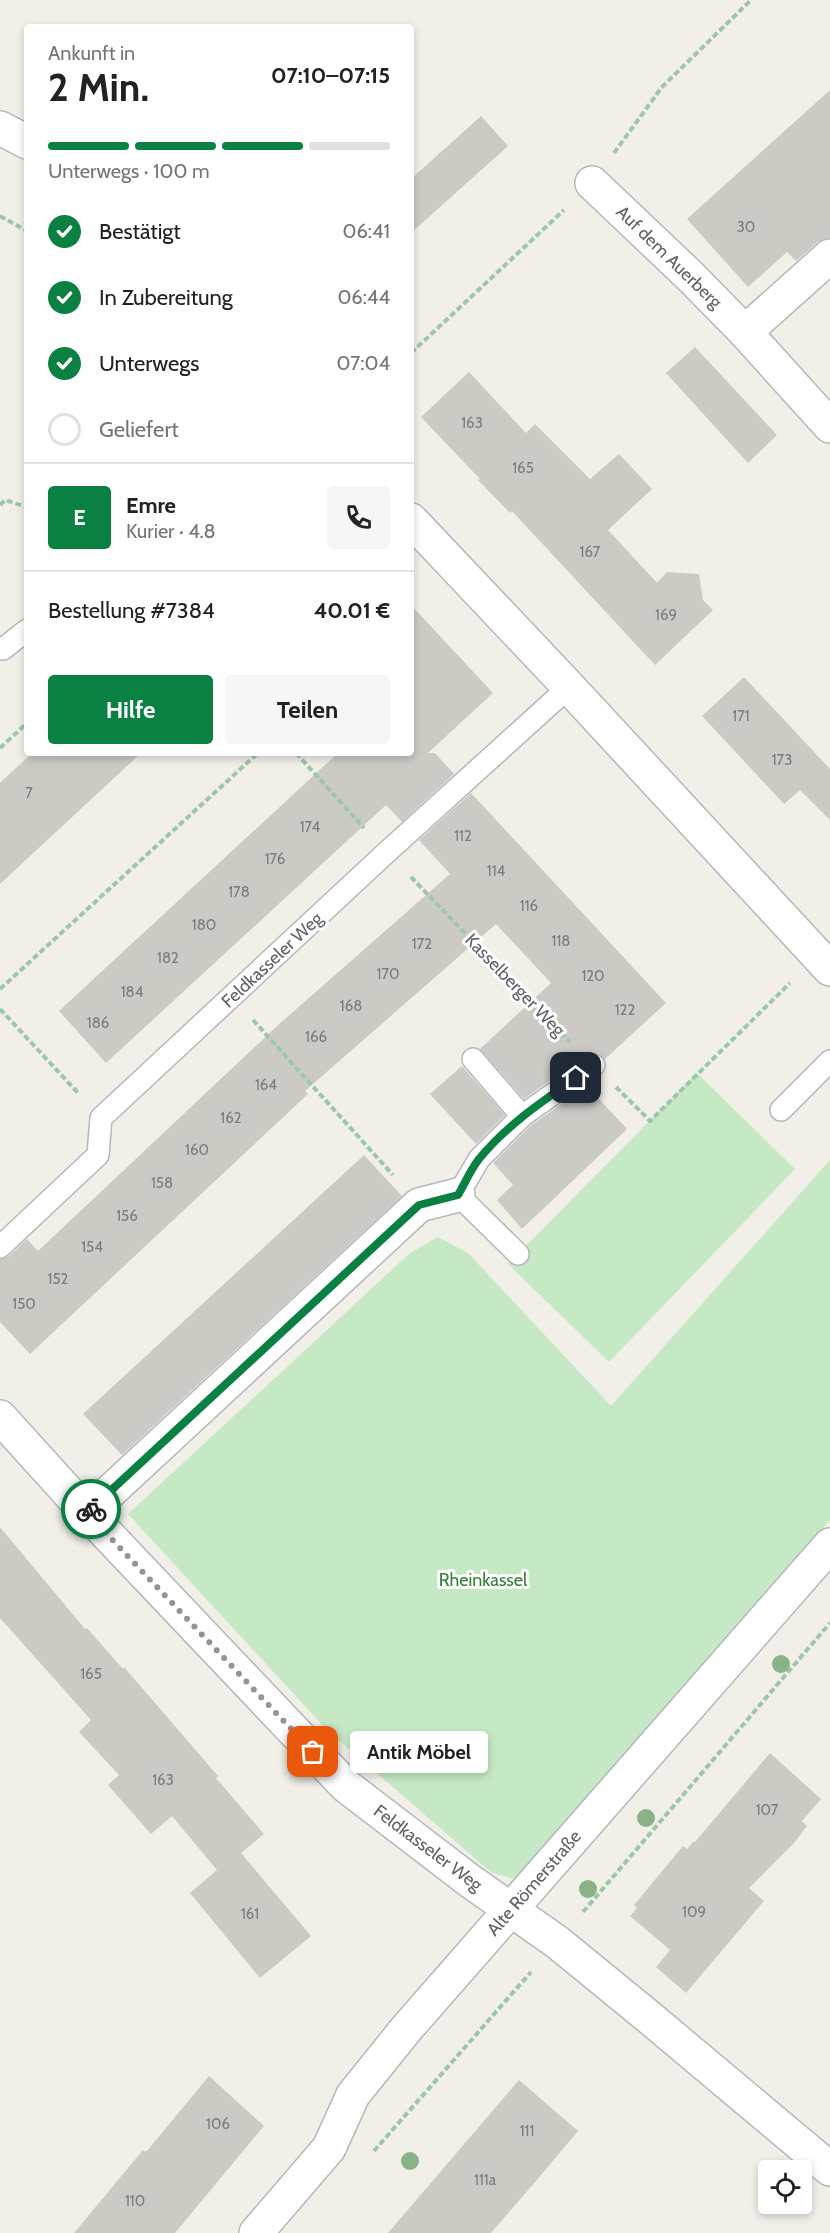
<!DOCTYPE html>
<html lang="de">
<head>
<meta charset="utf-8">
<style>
	body { margin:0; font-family:Cabin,sans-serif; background:#f6f6f6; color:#222; height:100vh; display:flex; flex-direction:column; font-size:22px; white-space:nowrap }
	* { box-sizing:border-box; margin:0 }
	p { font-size:20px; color:#767676 }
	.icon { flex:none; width:33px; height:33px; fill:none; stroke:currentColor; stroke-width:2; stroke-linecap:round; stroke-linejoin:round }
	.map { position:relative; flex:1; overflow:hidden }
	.drawer { position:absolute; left:24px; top:24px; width:390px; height:732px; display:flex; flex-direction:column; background:#fff; border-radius:6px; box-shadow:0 3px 9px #0003 }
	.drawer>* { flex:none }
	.controls { position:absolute; left:758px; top:2160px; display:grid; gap:12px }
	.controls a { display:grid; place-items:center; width:54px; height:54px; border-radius:6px; background:#fff; box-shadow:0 3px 9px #0003; font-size:30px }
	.pin { position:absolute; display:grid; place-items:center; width:51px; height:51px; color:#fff; margin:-26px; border-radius:12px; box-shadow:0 3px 9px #0006 }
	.courier { position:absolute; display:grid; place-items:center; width:60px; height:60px; margin:-30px; border:4px solid #0b8043; border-radius:50%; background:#fff; color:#222; box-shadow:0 2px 8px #0007 }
	.bubble { position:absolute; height:42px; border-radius:6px; background:#fff; box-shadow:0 3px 9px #0003; font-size:20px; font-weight:700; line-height:42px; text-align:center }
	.summary em { font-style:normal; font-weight:700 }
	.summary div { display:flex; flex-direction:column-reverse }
	.summary { display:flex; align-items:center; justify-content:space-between; height:102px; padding:0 24px }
	h1 { font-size:39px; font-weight:700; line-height:45px }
	.bar { display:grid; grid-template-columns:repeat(4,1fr); gap:9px 6px; align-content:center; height:72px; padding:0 24px }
	.bar i { height:8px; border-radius:4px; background:#e0e0e0 }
	.bar .on { background:#0b8043 }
	.bar p { grid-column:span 4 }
	.line { display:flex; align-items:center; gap:15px; padding:0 24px; border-top:2px solid #e0e0e0 }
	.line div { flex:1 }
	.round { display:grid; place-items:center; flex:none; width:63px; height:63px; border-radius:6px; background:#f6f6f6 }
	ol { padding:0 24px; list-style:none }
	li { display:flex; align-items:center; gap:18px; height:66px }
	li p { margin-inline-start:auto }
	li .icon { padding:6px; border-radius:50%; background:#0b8043; color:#fff; stroke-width:4 }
	li:last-child { color:#767676 }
	li i { width:33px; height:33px; border:3px solid #e0e0e0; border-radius:50% }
	.cta { display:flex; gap:12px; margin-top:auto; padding:12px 24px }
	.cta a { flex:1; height:69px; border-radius:6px; background:#0b8043; color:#fff; font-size:24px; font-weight:700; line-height:69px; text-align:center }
	.cta a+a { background:#f6f6f6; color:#222 }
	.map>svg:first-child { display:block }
	.green { fill:#c5e8c5 }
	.building { fill:#cccac5 }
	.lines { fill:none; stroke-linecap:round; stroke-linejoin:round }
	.service-casing { stroke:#b5b8bc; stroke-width:24 }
	.minor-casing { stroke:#b5b8bc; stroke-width:36 }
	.tertiary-casing { stroke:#b5b8bc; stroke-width:36 }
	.path { stroke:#9cc7a9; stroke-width:4; stroke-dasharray:6 3; stroke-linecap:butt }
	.service { stroke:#fff; stroke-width:21 }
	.minor { stroke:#fff; stroke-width:33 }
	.tertiary { stroke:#fff; stroke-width:33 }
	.tree { fill:#89b387 }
	.done { stroke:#929495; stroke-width:6; stroke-dasharray:0 10.8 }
	.route { stroke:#0b8043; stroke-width:8 }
	.labels { text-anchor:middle; stroke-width:6; stroke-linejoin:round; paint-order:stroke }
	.number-label { font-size:15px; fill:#7a7d7f }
	.street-label { font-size:18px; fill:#5f6368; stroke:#fff }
	.park-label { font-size:18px; fill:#348238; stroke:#fff }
</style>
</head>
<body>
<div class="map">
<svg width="830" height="2233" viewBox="0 0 830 2233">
	<rect width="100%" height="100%" fill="#f1efe8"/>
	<g class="green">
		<polygon points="697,1073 795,1169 609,1362 508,1264"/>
		<polygon points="830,1160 830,1520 519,1880 492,1873 327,1730 128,1514 410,1253 438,1237 468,1253 611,1406"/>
	</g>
	<g class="building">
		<polygon points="830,90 830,238 818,242 796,261 787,252 748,287 687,219"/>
		<polygon points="481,116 508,146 411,233 411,179"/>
		<polygon points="695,347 777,435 748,463 666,373"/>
		<polygon points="469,372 526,433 535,424 590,479 619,454 652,489 608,530 657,583 667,572 699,574 703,600 713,610 655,665 512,511 510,513 478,480 480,479 421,417"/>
		<polygon points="411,605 493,693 428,753 435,753 454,774 402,822 386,805 106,1063 59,1011 338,753 411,753"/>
		<polygon points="744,677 830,769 830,820 800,790 784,804 702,716"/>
		<polygon points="32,753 141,753 0,884 0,783"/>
		<polygon points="471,793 666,1003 605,1059 599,1053 587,1054 524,1099 480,1049 551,983 496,924 305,1091 308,1094 30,1354 0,1322 0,1259 9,1256 27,1239 38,1251 277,1026 450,874 419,840"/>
		<polygon points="462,1066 505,1115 476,1144 430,1094"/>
		<polygon points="587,1086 627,1129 522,1229 497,1200 513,1185 493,1163 530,1126"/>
		<polygon points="364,1155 402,1196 122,1455 83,1414"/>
		<polygon points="0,1527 85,1629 87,1628 123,1669 124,1667 218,1776 216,1778 264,1834 241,1853 311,1936 260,1978 190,1893 217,1870 172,1816 151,1834 108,1785 119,1775 79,1732 91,1720 0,1618"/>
		<polygon points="770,1753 821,1799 802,1821 807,1826 794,1843 749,1888 764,1901 686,1993 656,1967 670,1950 630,1916 637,1908 634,1905 683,1846 687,1849 694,1841 695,1842"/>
		<polygon points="209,2076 264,2126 175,2233 74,2233 143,2150 146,2152"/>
		<polygon points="519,2080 578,2131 536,2181 491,2233 388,2233"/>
	</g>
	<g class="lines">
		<g class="service-casing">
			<g id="service">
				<polyline points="3,649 27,630"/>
				<polyline points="473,1059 522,1116"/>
				<polyline points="781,1110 830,1061"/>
				<polyline points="0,1247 98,1155 101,1118 387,852 569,687"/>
				<polyline points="518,1254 458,1195 479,1159 522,1116 594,1065"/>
			</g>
		</g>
		<g class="minor-casing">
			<g id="minor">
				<polyline points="0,128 27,142"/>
				<polyline points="592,183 690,276 745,332 830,426"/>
				<polyline points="745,332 830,256"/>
				<polyline points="411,520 569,687 830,969"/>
				<polyline points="0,1417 87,1513 346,1786 470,1881 557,1942 650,2018 830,2169"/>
				<polyline points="87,1513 419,1205 458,1195"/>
			</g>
		</g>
		<g class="tertiary-casing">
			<polyline id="tertiary" points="256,2233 329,2148 353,2095 407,2028 830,1545"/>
		</g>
		<g class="path">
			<polyline points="614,153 662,87 751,0"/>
			<polyline points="0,216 27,231"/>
			<polyline points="411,353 564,210"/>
			<polyline points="0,505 5,500 27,507"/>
			<polyline points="0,748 27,723"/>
			<polyline points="296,753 364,828"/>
			<polyline points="411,877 570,1042"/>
			<polyline points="0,989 258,753"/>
			<polyline points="0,1009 79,1094"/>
			<polyline points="253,1020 393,1175"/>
			<polyline points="616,1087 650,1121 790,983"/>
			<polyline points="583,1912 830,1623"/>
			<polyline points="374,2151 531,1972"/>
		</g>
		<use href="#service" class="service"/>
		<use href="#minor" class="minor"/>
		<use href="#tertiary" class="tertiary"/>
	</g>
	<g class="tree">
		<circle cx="781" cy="1664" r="9"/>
		<circle cx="646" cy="1818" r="9"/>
		<circle cx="588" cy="1889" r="9"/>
		<circle cx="410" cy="2161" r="9"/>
	</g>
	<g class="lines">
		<polyline class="done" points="91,1509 87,1513 313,1752"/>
		<path class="route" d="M91,1509L419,1205L458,1195C465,1183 471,1169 479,1159C506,1126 541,1102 576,1078"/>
	</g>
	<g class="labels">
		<g class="number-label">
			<text x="746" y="232">30</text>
			<text x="472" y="428">163</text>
			<text x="523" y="473">165</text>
			<text x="590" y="557">167</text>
			<text x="666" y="620">169</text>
			<text x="741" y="721">171</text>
			<text x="782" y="765">173</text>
			<text x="29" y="798">7</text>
			<text x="310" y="832">174</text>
			<text x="463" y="841">112</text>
			<text x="275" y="864">176</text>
			<text x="496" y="876">114</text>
			<text x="239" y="897">178</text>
			<text x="529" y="911">116</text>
			<text x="204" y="930">180</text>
			<text x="561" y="946">118</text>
			<text x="422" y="949">172</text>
			<text x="168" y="963">182</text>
			<text x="388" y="979">170</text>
			<text x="593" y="981">120</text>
			<text x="132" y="997">184</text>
			<text x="351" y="1011">168</text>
			<text x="625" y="1015">122</text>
			<text x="98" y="1028">186</text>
			<text x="316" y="1042">166</text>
			<text x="266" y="1090">164</text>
			<text x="231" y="1123">162</text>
			<text x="197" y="1155">160</text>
			<text x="162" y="1188">158</text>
			<text x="127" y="1221">156</text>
			<text x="92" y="1252">154</text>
			<text x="58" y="1284">152</text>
			<text x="24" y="1309">150</text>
			<text x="91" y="1679">165</text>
			<text x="163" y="1785">163</text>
			<text x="767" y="1815">107</text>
			<text x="694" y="1917">109</text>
			<text x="250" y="1919">161</text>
			<text x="218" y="2129">106</text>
			<text x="527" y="2136">111</text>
			<text x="485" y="2185">111a</text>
			<text x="135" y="2206">110</text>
		</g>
		<g class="street-label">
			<text transform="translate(669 257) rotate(44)" y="6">Auf dem Auerberg</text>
			<text transform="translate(272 960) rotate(-43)" y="6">Feldkasseler Weg</text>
			<text transform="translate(515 985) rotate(46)" y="6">Kasselberger Weg</text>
			<text transform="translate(428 1848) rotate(37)" y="6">Feldkasseler Weg</text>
			<text transform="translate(534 1883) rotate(-49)" y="6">Alte Römerstraße</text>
		</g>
		<g class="park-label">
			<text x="483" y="1586">Rheinkassel</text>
		</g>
	</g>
</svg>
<div class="controls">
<a><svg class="icon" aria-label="locate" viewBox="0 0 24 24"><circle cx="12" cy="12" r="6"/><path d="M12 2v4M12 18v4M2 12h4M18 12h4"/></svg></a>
</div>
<div class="pin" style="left:313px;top:1752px;background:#ea580c"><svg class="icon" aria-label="bag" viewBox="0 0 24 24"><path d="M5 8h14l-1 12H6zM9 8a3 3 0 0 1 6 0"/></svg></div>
<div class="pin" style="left:576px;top:1078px;background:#1f2937"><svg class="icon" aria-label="home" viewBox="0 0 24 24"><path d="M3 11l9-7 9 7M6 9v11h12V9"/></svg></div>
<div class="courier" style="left:91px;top:1509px"><svg class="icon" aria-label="bike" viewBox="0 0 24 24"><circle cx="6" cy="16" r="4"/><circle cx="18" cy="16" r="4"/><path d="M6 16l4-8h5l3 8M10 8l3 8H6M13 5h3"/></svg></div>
<div class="bubble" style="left:350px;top:1731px;width:138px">Antik Möbel</div>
<section class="drawer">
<div class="summary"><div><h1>2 Min.</h1><p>Ankunft in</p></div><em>07:10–07:15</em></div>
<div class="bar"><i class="on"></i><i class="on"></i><i class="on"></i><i></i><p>Unterwegs · 100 m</p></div>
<ol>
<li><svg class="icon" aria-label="check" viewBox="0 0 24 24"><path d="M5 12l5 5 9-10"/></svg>Bestätigt<p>06:41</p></li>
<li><svg class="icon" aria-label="check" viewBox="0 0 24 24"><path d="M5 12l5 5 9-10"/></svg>In Zubereitung<p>06:44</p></li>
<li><svg class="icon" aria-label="check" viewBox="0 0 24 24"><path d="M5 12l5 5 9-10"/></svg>Unterwegs<p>07:04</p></li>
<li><i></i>Geliefert</li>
</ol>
<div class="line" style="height:108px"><b class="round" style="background:#0b8043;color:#fff">E</b><div><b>Emre</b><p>Kurier · 4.8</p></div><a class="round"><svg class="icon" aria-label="phone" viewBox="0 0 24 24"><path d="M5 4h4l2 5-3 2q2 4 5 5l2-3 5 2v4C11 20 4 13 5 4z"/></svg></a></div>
<div class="line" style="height:78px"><div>Bestellung #7384</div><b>40.01 €</b></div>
<div class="cta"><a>Hilfe</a><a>Teilen</a></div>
</section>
</div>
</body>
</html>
